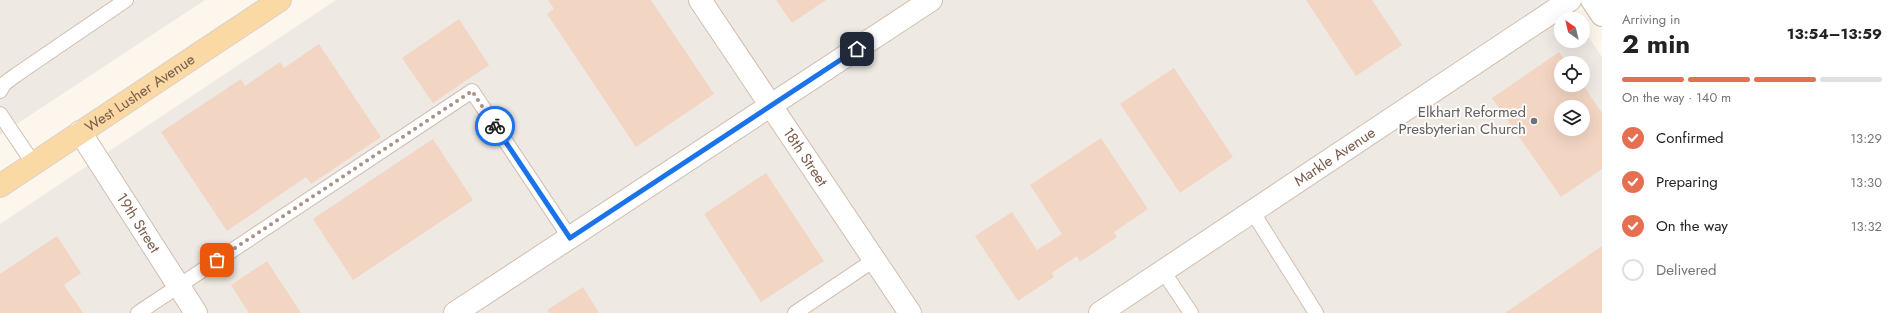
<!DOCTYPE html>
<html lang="en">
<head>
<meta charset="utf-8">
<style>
	body { margin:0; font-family:Jost,sans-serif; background:#f6f6f6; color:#222; height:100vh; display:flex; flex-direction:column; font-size:15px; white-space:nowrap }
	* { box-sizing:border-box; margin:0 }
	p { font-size:13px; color:#767676 }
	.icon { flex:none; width:22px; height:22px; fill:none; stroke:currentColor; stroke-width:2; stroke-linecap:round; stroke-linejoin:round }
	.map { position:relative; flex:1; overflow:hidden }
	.panel { display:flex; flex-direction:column; background:#fff; width:300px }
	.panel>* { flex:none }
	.needle { width:26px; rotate:326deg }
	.buttons { position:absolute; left:1554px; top:12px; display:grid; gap:8px }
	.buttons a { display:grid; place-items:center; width:36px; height:36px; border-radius:50%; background:#fff; box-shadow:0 4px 16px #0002; font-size:20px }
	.pin { position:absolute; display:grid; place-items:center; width:34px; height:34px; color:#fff; margin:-17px; border-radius:8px; box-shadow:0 2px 6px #0006 }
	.courier { position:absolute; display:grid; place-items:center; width:40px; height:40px; margin:-20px; border:3px solid #1a73e8; border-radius:50%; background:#fff; color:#222; box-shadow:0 1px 5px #0007 }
	.head em { font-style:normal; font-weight:700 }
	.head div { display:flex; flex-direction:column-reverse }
	.head { display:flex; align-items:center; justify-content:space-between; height:68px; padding:0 20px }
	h1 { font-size:26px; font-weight:700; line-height:30px }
	.bar { display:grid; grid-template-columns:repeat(4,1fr); gap:6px 4px; align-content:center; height:48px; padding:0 20px }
	.bar i { height:5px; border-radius:3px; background:#e0e0e0 }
	.bar .active { background:#e76f51 }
	.bar p { grid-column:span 4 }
	ol { padding:0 20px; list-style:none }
	li { display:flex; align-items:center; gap:12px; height:44px }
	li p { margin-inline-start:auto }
	li .icon { padding:4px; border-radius:50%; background:#e76f51; color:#fff; stroke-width:4 }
	li:last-child { color:#767676 }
	li i { width:22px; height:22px; border:2px solid #e0e0e0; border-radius:50% }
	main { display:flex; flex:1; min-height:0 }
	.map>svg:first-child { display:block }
	.industrial { fill:#efe9e4; fill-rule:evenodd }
	.building { fill:#f3d5c3; fill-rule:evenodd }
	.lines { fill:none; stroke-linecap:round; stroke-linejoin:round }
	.service-casing { stroke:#d1beb0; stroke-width:16 }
	.minor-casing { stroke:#d1beb0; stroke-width:24 }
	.tertiary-casing { stroke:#d1beb0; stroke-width:24 }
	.primary-casing { stroke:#dad1cd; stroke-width:24 }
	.service { stroke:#fff; stroke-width:14 }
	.minor { stroke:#fff; stroke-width:22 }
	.tertiary { stroke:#fff; stroke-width:22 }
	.primary { stroke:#fbd9a5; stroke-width:22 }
	.done { stroke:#a89285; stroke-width:4; stroke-dasharray:0 7.2 }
	.route { stroke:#1a73e8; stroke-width:5 }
	.worship-dot { fill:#6b7280; stroke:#fffaf3; stroke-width:1.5 }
	.labels { text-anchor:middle; stroke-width:4; stroke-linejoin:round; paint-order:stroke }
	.street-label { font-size:15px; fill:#7a5c4d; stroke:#fffaf3 }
	.worship-label { font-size:15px; fill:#5b616d; stroke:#fffaf3; text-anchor:end }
</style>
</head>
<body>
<main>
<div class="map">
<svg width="1602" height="313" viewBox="0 0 1602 313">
	<rect width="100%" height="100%" fill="#fdf6ec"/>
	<g class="industrial">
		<polygon points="0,0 205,0 0,135"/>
		<path d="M336,0H1563L1576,19H1561V41H1583V29L1602,57V313H0V224ZM1561,63H1583V85H1561ZM1561,107H1583V129H1561Z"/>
	</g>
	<g class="building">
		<polygon points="548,0 651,0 714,94 636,147 547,14 554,9"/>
		<polygon points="776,0 826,0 792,23"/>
		<polygon points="1306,0 1372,0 1402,45 1356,76"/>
		<polygon points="459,19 489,65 433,103 402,58"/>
		<polygon points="319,44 381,137 311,184 306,177 227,231 161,132 241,79 245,86 280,62 284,68"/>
		<path d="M1559,52L1567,63H1561V85H1583L1602,113V169L1561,197L1492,98ZM1561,107H1583V129H1561Z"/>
		<polygon points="1174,68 1233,157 1180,193 1120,104"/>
		<polygon points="1101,138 1148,209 1114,232 1117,237 1080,262 1077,256 1052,273 1054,277 1018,301 975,236 1012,212 1037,250 1062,234 1030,185"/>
		<polygon points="433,139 473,200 353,280 313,219"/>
		<polygon points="766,173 824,261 761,302 704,214"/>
		<polygon points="57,236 81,273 64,285 83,313 0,313 0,274"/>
		<polygon points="1602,246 1602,313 1505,313"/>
		<polygon points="267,261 301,313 249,313 231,285"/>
		<polygon points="583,287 599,313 550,313 547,310"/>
	</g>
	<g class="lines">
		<g class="service-casing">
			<g id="service">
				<polyline points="0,91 4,84 16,75 126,0"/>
				<polyline points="0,114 33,163"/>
				<polyline points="1252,211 1316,313"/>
				<polyline points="1163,271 1191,313"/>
				<polyline points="138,313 472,91 570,238"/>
				<polyline points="795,313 874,260"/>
			</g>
		</g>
		<g class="minor-casing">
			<g id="minor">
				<path id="s1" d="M700,0L910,313"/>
				<path id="s2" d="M80,132L196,313"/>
				<polyline points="455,313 931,0"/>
				<path id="s3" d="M1100,313L1570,0"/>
			</g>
		</g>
		<g class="tertiary-casing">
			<polyline id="tertiary" points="1592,0 1602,15"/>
		</g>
		<g class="primary-casing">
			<g id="primary">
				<path id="s4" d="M0,186L280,0"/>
			</g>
		</g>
		<use href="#service" class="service"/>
		<use href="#minor" class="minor"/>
		<use href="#tertiary" class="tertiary"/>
		<use href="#primary" class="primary"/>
	</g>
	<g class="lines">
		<polyline class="done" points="217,260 472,91 495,126"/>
		<polyline class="route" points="495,126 570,238 857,49"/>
	</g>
	<circle class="worship-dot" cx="1534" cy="121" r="4"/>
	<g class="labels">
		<g class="street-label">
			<text dy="5" stroke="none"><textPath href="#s4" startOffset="168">West Lusher Avenue</textPath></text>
			<text dy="5" stroke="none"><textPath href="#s3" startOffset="282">Markle Avenue</textPath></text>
			<text dy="5" stroke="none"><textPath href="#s1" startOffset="189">18th Street</textPath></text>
			<text dy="5" stroke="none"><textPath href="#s2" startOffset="108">19th Street</textPath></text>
		</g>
		<g class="worship-label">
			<text x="1526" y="117">Elkhart Reformed<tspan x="1526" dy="17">Presbyterian Church</tspan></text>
		</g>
	</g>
</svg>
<div class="buttons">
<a><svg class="needle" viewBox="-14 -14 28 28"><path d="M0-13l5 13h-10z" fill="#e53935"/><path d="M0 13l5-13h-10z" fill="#767676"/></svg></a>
<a><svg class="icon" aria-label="locate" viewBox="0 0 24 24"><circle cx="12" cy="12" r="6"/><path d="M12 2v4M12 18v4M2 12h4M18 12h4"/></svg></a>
<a><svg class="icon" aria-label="layers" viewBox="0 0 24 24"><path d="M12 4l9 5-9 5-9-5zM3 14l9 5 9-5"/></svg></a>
</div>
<div class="pin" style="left:217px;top:260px;background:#ea580c"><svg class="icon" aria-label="bag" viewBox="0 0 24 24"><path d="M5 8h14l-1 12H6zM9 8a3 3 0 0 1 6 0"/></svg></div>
<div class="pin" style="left:857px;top:49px;background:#1f2937"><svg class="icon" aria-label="home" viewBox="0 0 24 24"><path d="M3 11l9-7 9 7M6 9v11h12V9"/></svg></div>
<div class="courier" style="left:495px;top:126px"><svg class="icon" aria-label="bike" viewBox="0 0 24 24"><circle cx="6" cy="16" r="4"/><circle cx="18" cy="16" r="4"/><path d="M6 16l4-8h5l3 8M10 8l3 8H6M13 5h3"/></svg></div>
</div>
<section class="panel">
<div class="head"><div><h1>2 min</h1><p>Arriving in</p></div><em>13:54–13:59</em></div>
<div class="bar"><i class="active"></i><i class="active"></i><i class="active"></i><i></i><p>On the way · 140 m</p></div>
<ol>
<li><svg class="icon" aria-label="check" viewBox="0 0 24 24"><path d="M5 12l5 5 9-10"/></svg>Confirmed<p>13:29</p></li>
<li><svg class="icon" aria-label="check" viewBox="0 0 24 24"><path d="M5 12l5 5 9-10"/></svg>Preparing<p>13:30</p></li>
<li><svg class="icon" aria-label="check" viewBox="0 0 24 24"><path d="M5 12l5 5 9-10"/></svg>On the way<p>13:32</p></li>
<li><i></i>Delivered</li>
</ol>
</section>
</main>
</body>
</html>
